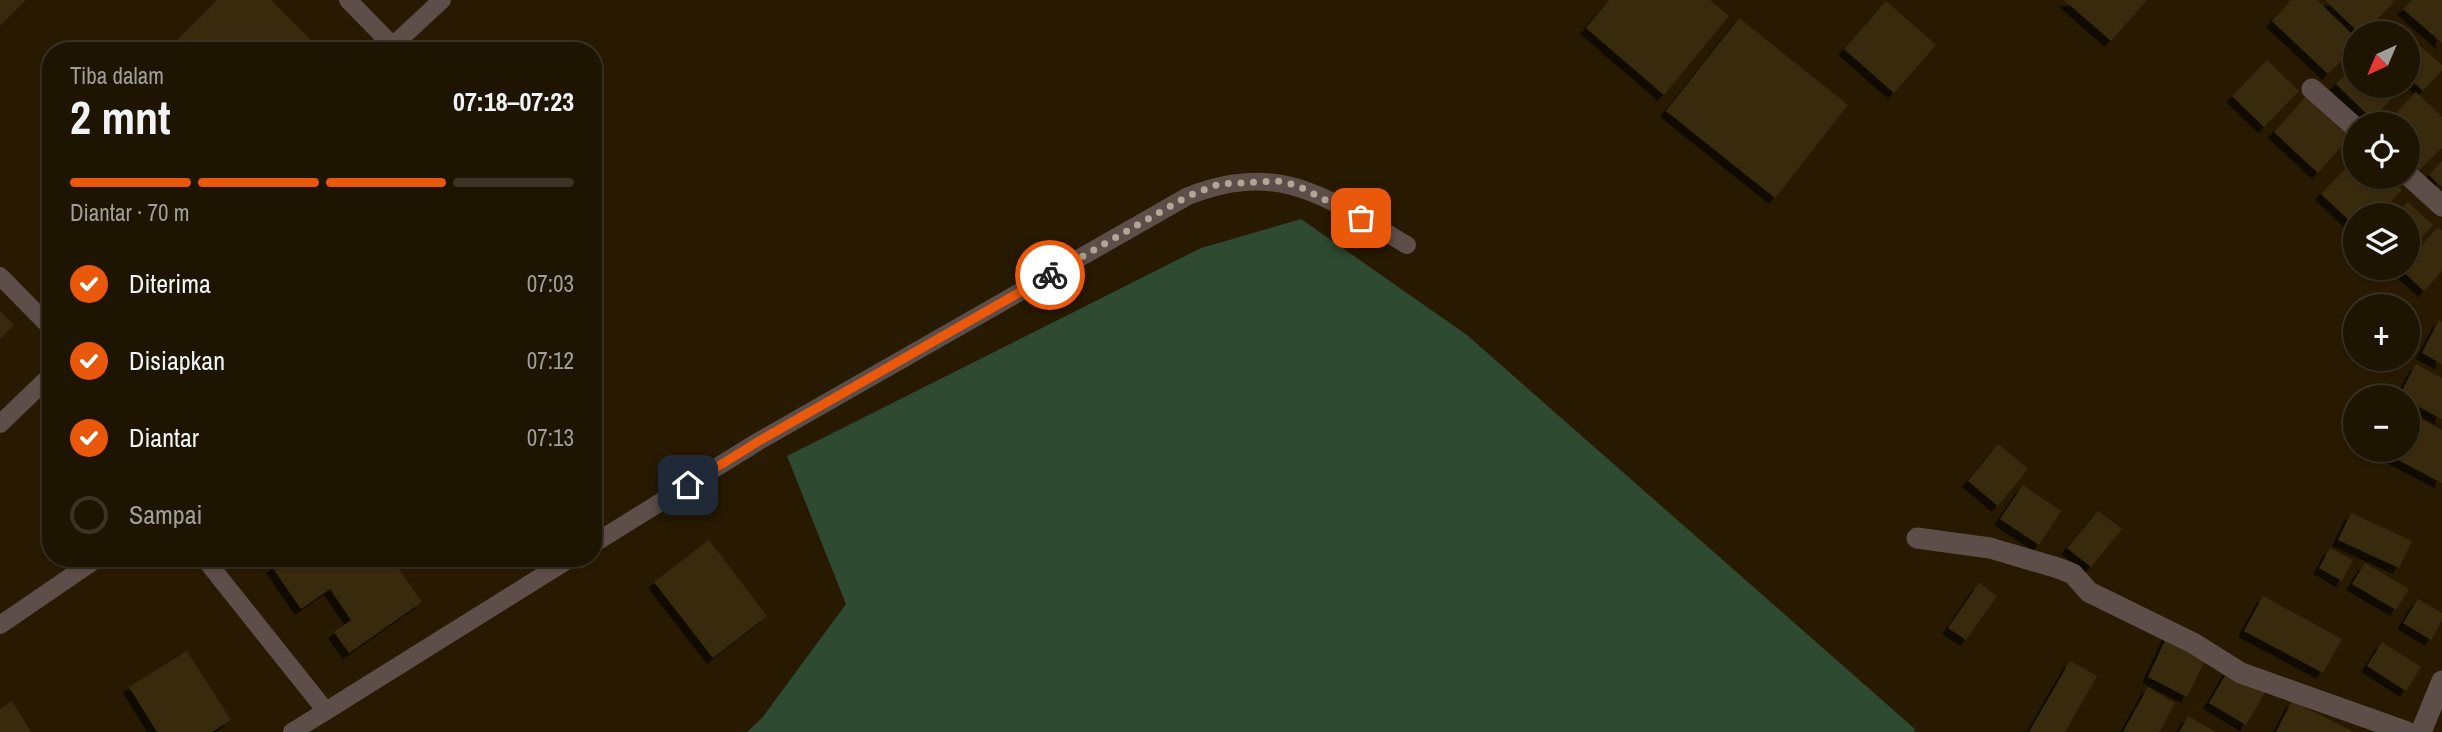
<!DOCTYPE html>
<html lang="id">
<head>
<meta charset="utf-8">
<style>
	body { margin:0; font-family:"Archivo Narrow",sans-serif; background:#251d0b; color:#f1f3f6; height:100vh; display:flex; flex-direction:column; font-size:26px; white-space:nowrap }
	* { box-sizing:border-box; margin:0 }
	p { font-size:23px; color:#a09e99 }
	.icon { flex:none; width:38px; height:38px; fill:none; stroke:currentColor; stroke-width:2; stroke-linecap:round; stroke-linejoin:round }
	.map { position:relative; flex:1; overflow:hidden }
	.panel { position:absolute; left:42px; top:42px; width:560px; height:525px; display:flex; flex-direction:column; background:#1d1401; border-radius:28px; box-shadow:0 2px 5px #0004,0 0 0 2px #3b3323 }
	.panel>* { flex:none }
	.needle { width:46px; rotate:224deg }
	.buttons { position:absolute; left:2343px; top:21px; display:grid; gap:14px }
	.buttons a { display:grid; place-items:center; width:77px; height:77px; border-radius:50%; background:#1d1401; box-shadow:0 2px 5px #0004,0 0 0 2px #3b3323; font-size:35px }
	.pin { position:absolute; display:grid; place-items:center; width:60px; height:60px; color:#fff; margin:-30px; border-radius:14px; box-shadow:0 4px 10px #0006 }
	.courier { position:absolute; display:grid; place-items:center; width:70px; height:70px; margin:-35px; border:5px solid #ea580c; border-radius:50%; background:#fff; color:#222; box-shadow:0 2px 9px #0007 }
	.overview em { font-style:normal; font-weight:700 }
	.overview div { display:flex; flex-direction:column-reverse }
	.overview { display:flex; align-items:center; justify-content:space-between; height:119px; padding:0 28px }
	h1 { font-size:46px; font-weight:700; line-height:52px }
	.bar { display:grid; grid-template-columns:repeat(4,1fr); gap:10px 7px; align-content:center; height:84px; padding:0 28px }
	.bar i { height:9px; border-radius:5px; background:#3b3323 }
	.bar .active { background:#ea580c }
	.bar p { grid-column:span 4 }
	ol { padding:0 28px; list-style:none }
	li { display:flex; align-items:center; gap:21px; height:77px }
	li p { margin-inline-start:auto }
	li .icon { padding:7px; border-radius:50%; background:#ea580c; color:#fff; stroke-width:4 }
	li:last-child { color:#a09e99 }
	li i { width:38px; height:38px; border:4px solid #3b3323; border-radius:50% }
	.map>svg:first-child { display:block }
	.forest { fill:#2e4a30 }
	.building { fill:#382b0f; filter:url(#shadow) }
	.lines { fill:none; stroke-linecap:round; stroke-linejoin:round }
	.lane { stroke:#5d4e49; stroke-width:18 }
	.street { stroke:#5d4e49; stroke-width:21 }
	.done { stroke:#b0a693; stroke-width:7; stroke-dasharray:0 12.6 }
	.route { stroke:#ea580c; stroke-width:9 }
</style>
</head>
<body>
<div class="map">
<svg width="2442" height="732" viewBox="0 0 2442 732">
	<defs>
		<filter id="shadow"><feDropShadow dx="-6" dy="6" stdDeviation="0" flood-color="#0009"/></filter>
	</defs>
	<rect width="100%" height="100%" fill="#271a01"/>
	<polygon class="forest" points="1301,219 1467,335 1915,729 1914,732 747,732 762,718 846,604 787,456 1201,248"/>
	<g class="building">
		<polygon points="0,0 26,0 0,26"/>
		<polygon points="217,0 271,0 310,39 298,51 166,51"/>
		<polygon points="1609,0 1710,0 1729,16 1664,95 1586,28"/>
		<polygon points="2064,0 2147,0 2111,41"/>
		<polygon points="2291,0 2317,0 2356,38 2356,46 2328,74 2272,21"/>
		<polygon points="2325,0 2392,0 2394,2 2364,33 2359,33"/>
		<polygon points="2412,0 2442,0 2442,43 2403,9"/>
		<polygon points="1886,1 1936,45 1894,93 1844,49"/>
		<polygon points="1739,18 1848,105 1775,198 1666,111"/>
		<polygon points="2394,22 2407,33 2384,33"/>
		<polygon points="2408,35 2442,65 2442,70 2423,91 2408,77"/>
		<polygon points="2267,60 2299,91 2264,127 2232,96"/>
		<polygon points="2356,63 2356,86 2404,86 2372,119 2336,84"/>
		<polygon points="2416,92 2442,117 2442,148 2417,172 2408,163 2408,124 2385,124"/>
		<polygon points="2305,97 2350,137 2318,173 2274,132"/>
		<polygon points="2356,158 2356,177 2387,177 2402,190 2378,215 2356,215 2356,227 2321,194"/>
		<polygon points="2442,161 2442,187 2429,175"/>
		<polygon points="2408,202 2433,225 2408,252 2408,215 2396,215"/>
		<polygon points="2438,227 2442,231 2442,271 2424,291 2399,268 2408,268 2408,260"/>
		<polygon points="0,311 14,325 0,339"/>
		<polygon points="2439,320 2442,322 2442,364 2422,353"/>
		<polygon points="2416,364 2442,378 2442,419 2408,401 2408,397 2399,396"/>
		<polygon points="2408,412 2442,430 2442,483 2379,450 2408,450"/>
		<polygon points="1998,444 2028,469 1998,506 1968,481"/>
		<polygon points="2023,485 2061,511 2039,545 2000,519"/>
		<polygon points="2098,511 2122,529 2091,567 2067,548"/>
		<polygon points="2351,513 2412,541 2399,568 2338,540"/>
		<polygon points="709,540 767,616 713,658 654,582"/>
		<polygon points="2330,548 2353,560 2342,581 2319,568"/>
		<polygon points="284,558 391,558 422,602 349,653 334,632 351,620 330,589 301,609 272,567"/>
		<polygon points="2365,563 2409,589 2396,610 2352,584"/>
		<polygon points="1979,583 1997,596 1966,640 1948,628"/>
		<polygon points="2263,596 2342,639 2323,673 2244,631"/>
		<polygon points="2418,599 2442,613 2442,620 2431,640 2403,623"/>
		<polygon points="2168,634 2208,654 2187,697 2148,677"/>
		<polygon points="2382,642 2421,667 2406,691 2367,666"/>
		<polygon points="187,651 231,720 212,732 157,732 129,687"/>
		<polygon points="2070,661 2097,676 2065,732 2029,732"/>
		<polygon points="2230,667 2267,689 2246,725 2209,703"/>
		<polygon points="2148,687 2175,703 2159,732 2123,732"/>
		<polygon points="12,701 31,732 0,732 0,709"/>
		<polygon points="2292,701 2354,732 2276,732"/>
		<polygon points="2188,716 2216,732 2179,732"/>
	</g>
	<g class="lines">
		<g class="lane">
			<polyline points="348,0 392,45"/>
			<polyline points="387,51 442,0"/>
			<polyline points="0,276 51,328"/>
			<polyline points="0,424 51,375"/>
			<path d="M593,544L759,441L1188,196C1282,159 1328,199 1407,245"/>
			<polyline points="204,558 326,711 571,558"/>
			<polyline points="0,625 98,558"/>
			<polyline points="292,732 326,711"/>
		</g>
		<g class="street">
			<polyline points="2312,89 2356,128"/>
			<polyline points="2408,175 2442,206"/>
			<polyline points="1917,538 1990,548 2058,568 2073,574 2089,592 2193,643 2241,673 2407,732"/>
			<polyline points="2421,732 2442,681"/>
		</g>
	</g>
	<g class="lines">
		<polyline class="done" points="1050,275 1188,196 1219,184 1278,181 1296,185 1361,218"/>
		<polyline class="route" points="688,485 759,441 1050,275"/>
	</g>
</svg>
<div class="buttons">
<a><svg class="needle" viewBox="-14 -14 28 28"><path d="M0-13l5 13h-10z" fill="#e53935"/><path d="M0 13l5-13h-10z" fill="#a09e99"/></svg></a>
<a><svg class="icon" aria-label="locate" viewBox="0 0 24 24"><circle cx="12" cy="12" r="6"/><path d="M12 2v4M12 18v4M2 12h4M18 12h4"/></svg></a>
<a><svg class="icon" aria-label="layers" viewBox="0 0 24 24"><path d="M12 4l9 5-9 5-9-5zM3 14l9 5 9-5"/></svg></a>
<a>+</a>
<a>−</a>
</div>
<div class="pin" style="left:1361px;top:218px;background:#ea580c"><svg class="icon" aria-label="bag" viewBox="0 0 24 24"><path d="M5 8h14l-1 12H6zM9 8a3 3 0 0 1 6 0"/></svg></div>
<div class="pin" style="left:688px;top:485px;background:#1f2937"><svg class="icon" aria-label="home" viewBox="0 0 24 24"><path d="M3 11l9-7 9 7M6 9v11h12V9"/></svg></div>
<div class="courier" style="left:1050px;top:275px"><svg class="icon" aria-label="bike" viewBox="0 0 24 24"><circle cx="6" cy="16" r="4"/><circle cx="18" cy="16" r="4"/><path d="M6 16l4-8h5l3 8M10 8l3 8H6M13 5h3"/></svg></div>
<section class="panel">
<div class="overview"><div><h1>2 mnt</h1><p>Tiba dalam</p></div><em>07:18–07:23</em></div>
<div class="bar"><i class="active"></i><i class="active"></i><i class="active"></i><i></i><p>Diantar · 70 m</p></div>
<ol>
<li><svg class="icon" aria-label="check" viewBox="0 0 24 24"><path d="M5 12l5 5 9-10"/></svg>Diterima<p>07:03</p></li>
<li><svg class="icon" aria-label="check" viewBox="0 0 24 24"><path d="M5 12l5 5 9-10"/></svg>Disiapkan<p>07:12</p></li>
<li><svg class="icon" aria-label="check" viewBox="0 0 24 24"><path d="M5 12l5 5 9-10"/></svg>Diantar<p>07:13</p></li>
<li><i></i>Sampai</li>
</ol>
</section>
</div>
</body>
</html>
